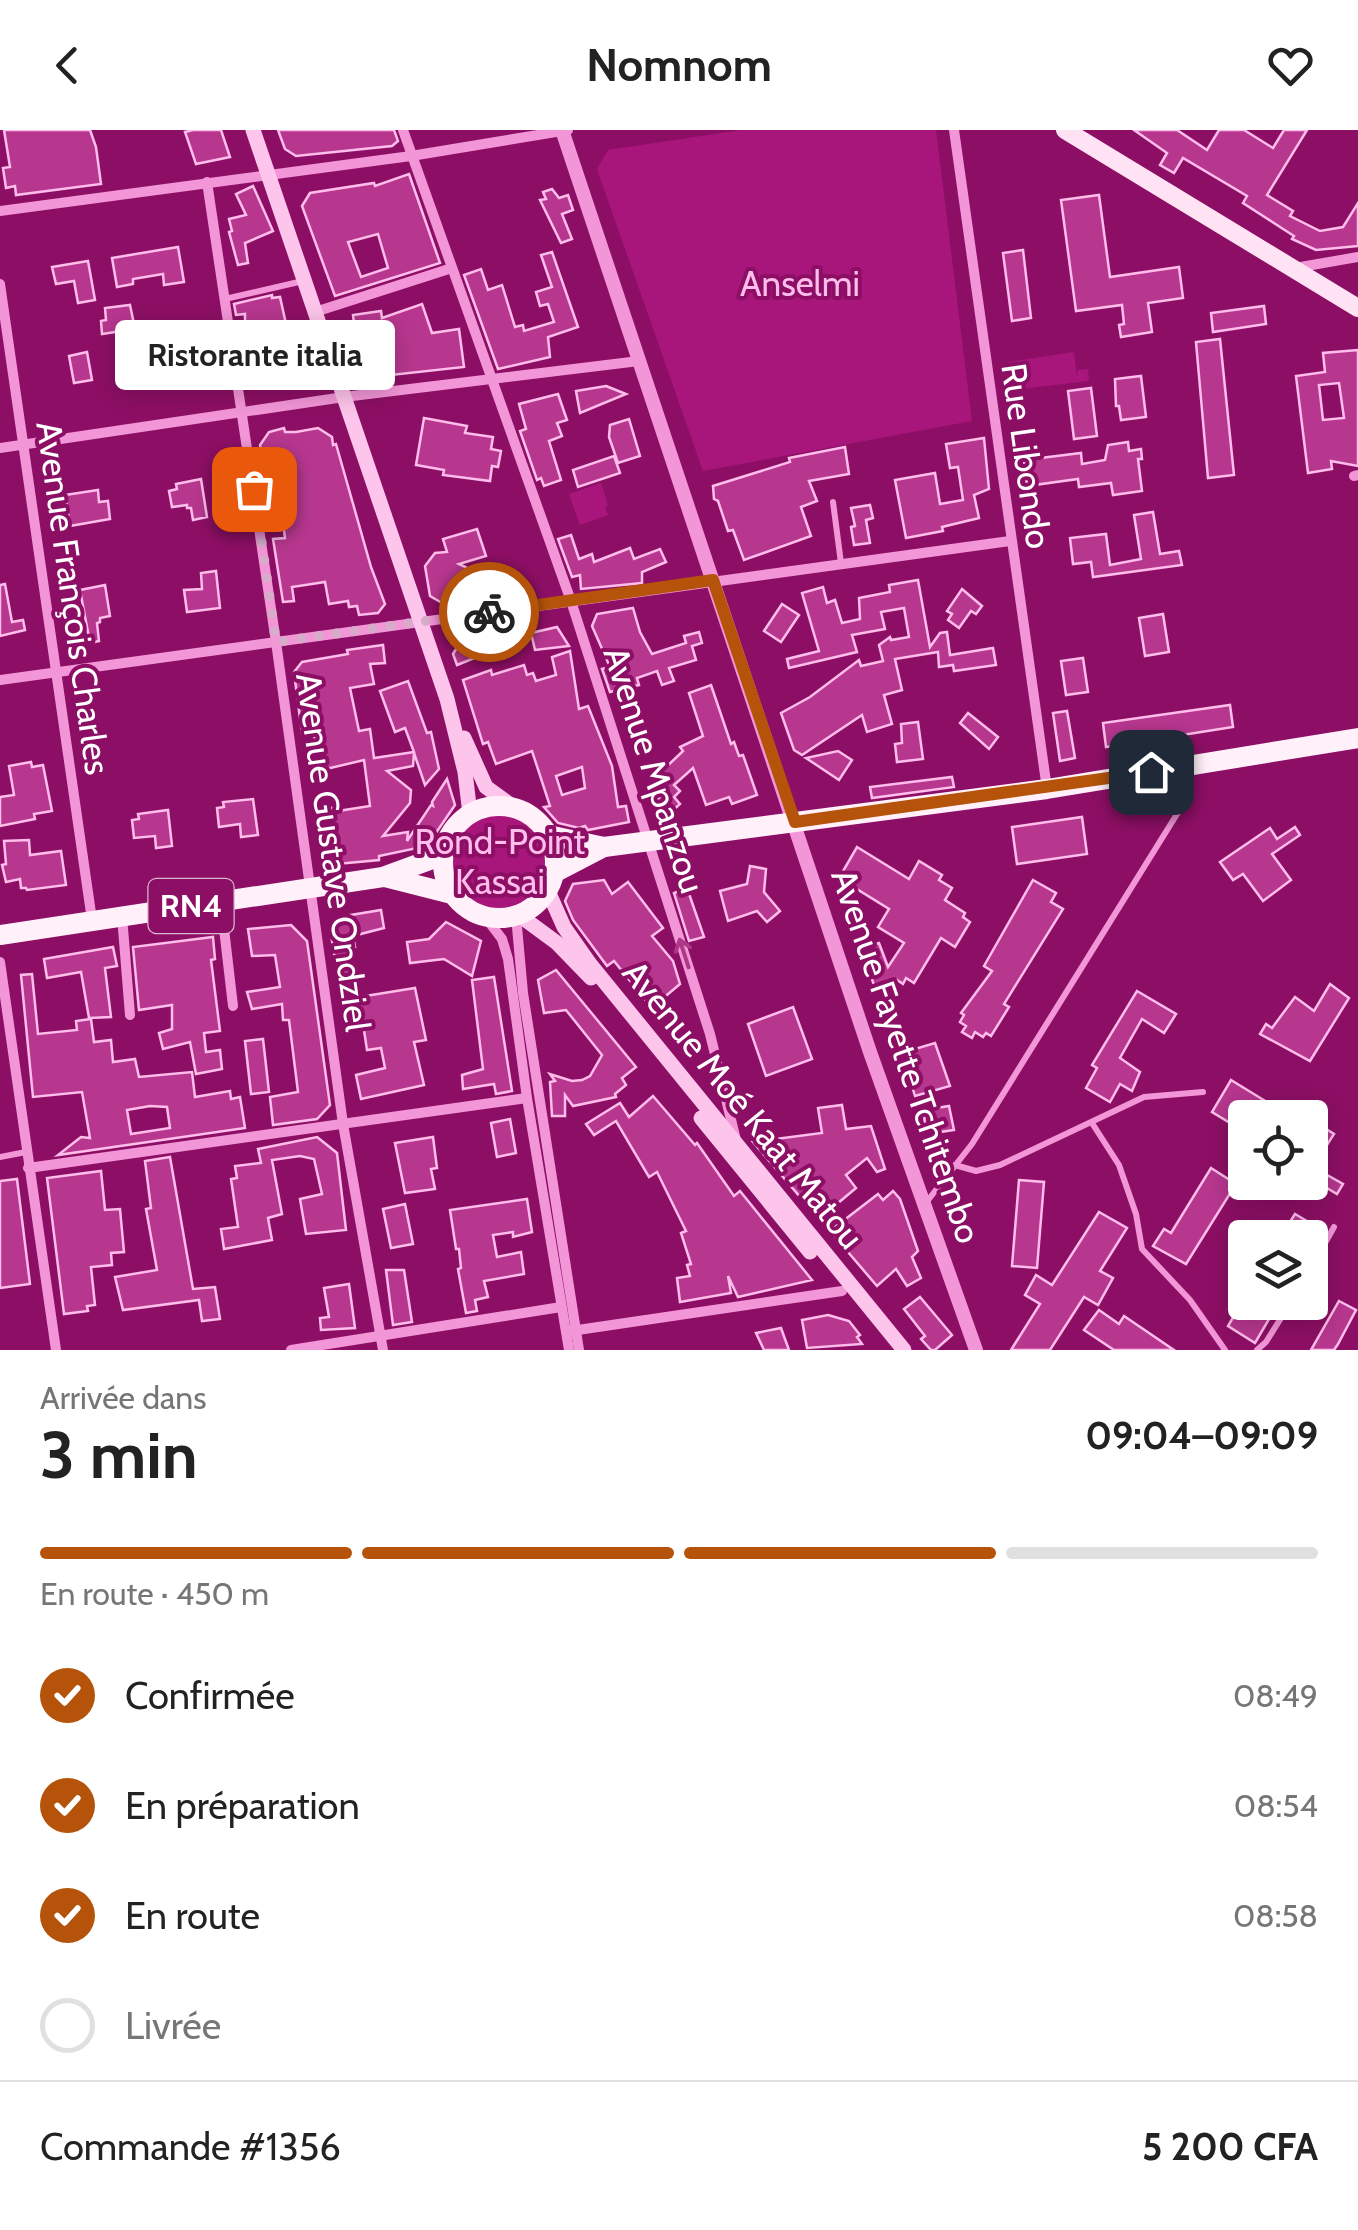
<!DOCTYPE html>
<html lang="fr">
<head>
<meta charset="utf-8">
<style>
	body { margin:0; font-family:Cabin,sans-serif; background:#f6f6f6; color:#222; height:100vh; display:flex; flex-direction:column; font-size:38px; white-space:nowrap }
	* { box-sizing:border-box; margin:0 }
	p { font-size:32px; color:#767676 }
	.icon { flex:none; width:55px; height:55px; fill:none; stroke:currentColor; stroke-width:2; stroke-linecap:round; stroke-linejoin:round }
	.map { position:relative; height:1220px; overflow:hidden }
	.drawer { display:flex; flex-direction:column; background:#fff; flex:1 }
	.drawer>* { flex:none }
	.fabs { position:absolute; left:1228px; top:970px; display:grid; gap:20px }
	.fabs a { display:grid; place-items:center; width:100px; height:100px; border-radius:10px; background:#fff; box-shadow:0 5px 25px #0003; font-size:50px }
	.pin { position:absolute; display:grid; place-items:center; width:85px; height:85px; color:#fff; margin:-42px; border-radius:20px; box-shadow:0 5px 15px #0006 }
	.courier { position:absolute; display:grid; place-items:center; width:100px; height:100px; margin:-50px; border:8px solid #b45309; border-radius:50%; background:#fff; color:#222; box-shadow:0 2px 12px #0007 }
	.bubble { position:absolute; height:70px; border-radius:10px; background:#fff; box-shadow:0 5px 25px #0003; font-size:32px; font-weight:800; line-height:70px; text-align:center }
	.headline em { font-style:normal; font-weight:800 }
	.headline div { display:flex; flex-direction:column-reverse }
	.headline { display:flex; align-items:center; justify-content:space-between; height:170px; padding:0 40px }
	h1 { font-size:65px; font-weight:800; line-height:75px }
	.bar { display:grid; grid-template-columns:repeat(4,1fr); gap:15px 10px; align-content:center; height:120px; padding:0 40px }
	.bar i { height:12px; border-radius:8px; background:#e0e0e0 }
	.bar .active { background:#b45309 }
	.bar p { grid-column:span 4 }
	.line { display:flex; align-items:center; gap:25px; padding:0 40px; border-top:2px solid #e0e0e0 }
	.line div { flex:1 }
	ol { padding:0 40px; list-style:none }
	li { display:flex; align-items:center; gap:30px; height:110px }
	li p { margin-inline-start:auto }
	li .icon { padding:10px; border-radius:50%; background:#b45309; color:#fff; stroke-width:4 }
	li:last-child { color:#767676 }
	li i { width:55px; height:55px; border:5px solid #e0e0e0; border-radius:50% }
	header { display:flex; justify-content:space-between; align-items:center; height:130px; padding:0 40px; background:#fff; font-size:45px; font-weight:800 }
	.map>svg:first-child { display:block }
	.green { fill:#a8167b }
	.building { fill:#b7378f; stroke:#febdea; stroke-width:2.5; fill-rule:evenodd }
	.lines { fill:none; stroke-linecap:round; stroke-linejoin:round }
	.service { stroke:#f396d7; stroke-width:6 }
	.minor { stroke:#f396d7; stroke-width:10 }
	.tertiary { stroke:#f396d7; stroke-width:14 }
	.secondary { stroke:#fdc5eb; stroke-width:15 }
	.primary { stroke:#ffe2f4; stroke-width:18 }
	.trunk { stroke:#fff0fa; stroke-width:20 }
	.oneway { stroke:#ac3887 }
	.done { stroke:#d7abc9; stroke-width:10; stroke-dasharray:0 18 }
	.route { stroke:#b45309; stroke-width:12 }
	.labels { text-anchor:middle; stroke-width:8; stroke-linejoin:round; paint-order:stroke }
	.shield { fill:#8d0f65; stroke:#ddb7d1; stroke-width:2.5 }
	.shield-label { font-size:32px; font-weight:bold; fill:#fff }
	.park-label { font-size:35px; fill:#febdea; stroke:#8d0f65 }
	.street-label { font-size:35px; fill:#fff; stroke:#8d0f65 }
</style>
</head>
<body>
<header><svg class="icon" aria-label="back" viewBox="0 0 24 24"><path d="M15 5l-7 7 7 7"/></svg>Nomnom<svg class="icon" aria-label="heart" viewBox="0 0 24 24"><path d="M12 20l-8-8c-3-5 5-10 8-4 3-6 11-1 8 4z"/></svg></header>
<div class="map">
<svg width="1358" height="1220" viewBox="0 0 1358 1220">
	<rect width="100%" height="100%" fill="#8d0f65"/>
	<g class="green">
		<polygon points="741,0 936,0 972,291 703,341 597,39 608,20"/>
		<polygon points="1074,222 1077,247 1078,240 1088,239 1089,251 1012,260 1008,232"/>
		<polygon points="601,353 608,375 605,377 608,385 580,395 569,364"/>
		<circle cx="499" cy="732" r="51"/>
	</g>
	<g class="building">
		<polygon points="4,0 90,0 96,17 101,54 16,65 15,56 6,58 3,38 10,37"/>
		<polygon points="193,0 221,0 230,27 196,34 185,2"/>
		<polygon points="278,0 394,0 398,11 392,16 296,26 285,19"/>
		<polygon points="1134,0 1177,0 1207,20 1219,0 1244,0 1273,18 1284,0 1307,0 1267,65 1293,81 1290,86 1320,101 1343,97 1358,73 1358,116 1316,120 1292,109 1294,106 1243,73 1247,66 1183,28 1174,43 1160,35 1167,23"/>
		<path d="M409,44L440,133L335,166L302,76L310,63L374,53L375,56ZM378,104L388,138L361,147L348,112Z"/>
		<polygon points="253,56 273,101 245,113 248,133 238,135 229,102 232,101 229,89 246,85 236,64"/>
		<polygon points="552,59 559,68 568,65 573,80 562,84 572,109 561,113 540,70 546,69 543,62"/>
		<polygon points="1099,65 1110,147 1179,137 1183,168 1148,173 1152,202 1121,207 1119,195 1124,194 1122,175 1076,181 1061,70"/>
		<polygon points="178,117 184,152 164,155 163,144 133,149 133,154 117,157 112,128"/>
		<polygon points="1023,120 1031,188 1012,191 1003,123"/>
		<polygon points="552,122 578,197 548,207 550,227 498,239 464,145 481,139 488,160 502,155 515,197 523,195 524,201 554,192 548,174 540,176 536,162 552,157 541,125"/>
		<polygon points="88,131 95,170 78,173 74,151 56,154 52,137"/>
		<polygon points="272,165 272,168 280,167 292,221 288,222 278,198 278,201 262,204 261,199 245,200 245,184 236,185 234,174"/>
		<polygon points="422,174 432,203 459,199 464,237 373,247 359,235 353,185 381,181 382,188"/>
		<polygon points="130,175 135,199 102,204 101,191 106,190 105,178"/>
		<polygon points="1264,176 1266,194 1213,202 1211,183"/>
		<polygon points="186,206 189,240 155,244 154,226 168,224 166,209"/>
		<polygon points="1220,209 1234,345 1208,348 1196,212"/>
		<path d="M1358,220V336L1331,331L1332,339L1308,343L1296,246L1325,242L1323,223ZM1339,253L1344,288L1323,290L1319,255Z"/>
		<polygon points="87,222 92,250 74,253 69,226"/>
		<polygon points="260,224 278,224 279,256 260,255"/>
		<polygon points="1141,246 1146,287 1121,290 1119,276 1116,276 1115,249"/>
		<polygon points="606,256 626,264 580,283 576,261"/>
		<polygon points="1091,258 1097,306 1074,309 1068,261"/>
		<polygon points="558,264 567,290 557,293 562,306 549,311 561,350 544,356 541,348 537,350 520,301 526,299 519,274"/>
		<polygon points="424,288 467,296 465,303 493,307 491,319 501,321 498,337 492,336 490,351 443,345 444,340 416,335"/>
		<polygon points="629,289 640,326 618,333 609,307 610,295"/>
		<polygon points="284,298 285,302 296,302 318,298 332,307 333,315 336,314 371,437 385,474 378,483 359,485 357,476 349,477 348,471 329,474 325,452 292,457 294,471 283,472 273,409 285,408 281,377 270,378 260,315 269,302"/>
		<polygon points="984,308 989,359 974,365 979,388 942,397 943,401 906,408 895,350 935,343 940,374 963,370 958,337 950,338 946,314"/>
		<polygon points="1128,312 1129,321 1141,319 1142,329 1138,329 1142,361 1113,365 1111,353 1079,357 1078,349 1027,356 1024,330 1081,323 1082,334 1105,330 1108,315"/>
		<polygon points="845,317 849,344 809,351 817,371 801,377 811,406 744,430 733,400 728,401 718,371 714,369 713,356 790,332 789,328"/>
		<polygon points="614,326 620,343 578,357 573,340"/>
		<polygon points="201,349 207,387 193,390 191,378 187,378 187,375 172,377 169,361 177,359 176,354"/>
		<polygon points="98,360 99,372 108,371 110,389 70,396 65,365"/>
		<polygon points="870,375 873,388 866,390 870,413 854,415 851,397 855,396 851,378"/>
		<polygon points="1153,382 1160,424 1179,421 1182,435 1093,447 1091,432 1073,434 1070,408 1106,404 1110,435 1141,429 1134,385"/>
		<polygon points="477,399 486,426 459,434 478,443 480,454 474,464 454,475 444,474 430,466 425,436 435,423 447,422 443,409"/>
		<polygon points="571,405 579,429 592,424 594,432 630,418 634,429 660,419 666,432 642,442 642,453 581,459 580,445 572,447 558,409"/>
		<polygon points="216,441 220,478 187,482 184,460 202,459 201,443"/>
		<polygon points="918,450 930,517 940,503 947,502 950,525 993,518 996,535 954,541 953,535 939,537 938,522 895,529 902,560 884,565 892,594 867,602 862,585 802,625 794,620 781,583 810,567 859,530 861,536 883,531 879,515 890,507 891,510 909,507 904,478 881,482 885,499 852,505 857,522 789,538 787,529 819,521 802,463 823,457 827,473 835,470 842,493 860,489 859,468 890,462 889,455"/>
		<polygon points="5,454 12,492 23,490 25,500 0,506 0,455"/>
		<polygon points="105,455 110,486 100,488 100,492 97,493 99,511 90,513 80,460"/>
		<polygon points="962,459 982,476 976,484 971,481 959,498 948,490 952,484 947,481"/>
		<polygon points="782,474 799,485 781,512 764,501"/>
		<polygon points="633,478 640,502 652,524 686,513 684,506 699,502 702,513 692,516 696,530 669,538 674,551 662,555 657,541 637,548 639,555 610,562 602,539 610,537 592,496 597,484"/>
		<polygon points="1163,484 1169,522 1145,526 1139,488"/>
		<polygon points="557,497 569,516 535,520 531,503"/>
		<polygon points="514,502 517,511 457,535 453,524 461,511 492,507 492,510"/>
		<polygon points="383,515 385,533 370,534 374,554 350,558 359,601 370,599 374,628 414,622 405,598 395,602 380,561 408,551 427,603 431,602 439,639 425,655 414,623 413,636 387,641 411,660 410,673 383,706 408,702 407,711 431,675 433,676 432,672 447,649 455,675 427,716 379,726 379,730 337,734 323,724 317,680 338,677 338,681 370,676 364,630 322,640 313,602 302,604 294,542 302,532 348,524 347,520"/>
		<path d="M570,521L579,579L588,576L612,636L618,677L626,676L629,692L588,700L585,696L579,698L558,693L544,677L550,676L532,621L496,634L488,612L483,614L463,550L491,540L492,545L524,535L527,545L533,543L536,551L556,545L552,527ZM582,637L585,658L562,665L556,646Z"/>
		<polygon points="1083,528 1088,562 1066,565 1061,531"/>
		<polygon points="711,555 731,614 734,612 739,626 743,625 757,665 732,674 729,667 706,675 693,638 674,655 680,661 674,667 680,674 667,686 654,672 668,660 661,652 667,647 662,641 683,621 680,617 703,606 689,563"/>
		<polygon points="1230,575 1233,597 1106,617 1103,593"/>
		<polygon points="1067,581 1075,628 1060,631 1053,583"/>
		<polygon points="968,583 998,607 989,619 960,593"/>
		<polygon points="918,592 923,629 897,632 895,614 902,613 901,594"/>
		<polygon points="838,621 852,630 839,650 806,628"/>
		<polygon points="31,632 32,637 43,635 52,681 34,684 35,689 0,696 0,667 14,665 9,636"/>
		<polygon points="952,647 954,657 872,668 870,657"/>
		<polygon points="253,669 258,705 241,707 240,694 219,697 217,678 224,677 223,672"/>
		<polygon points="168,680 172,716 156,718 155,706 134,708 132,690 139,689 138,684"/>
		<polygon points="1082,687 1087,724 1017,734 1012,697"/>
		<polygon points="1295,697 1300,705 1272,724 1291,750 1263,771 1243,744 1233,750 1220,732 1270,698 1277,709"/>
		<polygon points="29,710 30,725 61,721 66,755 27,760 26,758 21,758 20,749 6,752 2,735 6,734 4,711"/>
		<polygon points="857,717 909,749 919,731 942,745 939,750 952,758 945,770 965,783 963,787 970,792 955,817 941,808 914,853 906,848 903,854 897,850 875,858 861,818 879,813 888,837 904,813 878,797 889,779 839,748"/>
		<polygon points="750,736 766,739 764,762 780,781 767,792 757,781 728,791 720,761 747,754"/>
		<polygon points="604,750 612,764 628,752 663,798 652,806 673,831 680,854 661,870 655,864 647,872 614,831 607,836 573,790 565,771 573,754"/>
		<polygon points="1033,750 1056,763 1051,772 1063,779 1004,874 1009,877 991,906 986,903 983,907 975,902 972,908 962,902 966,896 960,892 964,885 961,883 992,841 984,836"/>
		<polygon points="687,758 704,807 689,811 674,763"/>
		<polygon points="381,780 384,798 353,806 355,817 350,818 355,856 340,858 330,799 339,787"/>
		<polygon points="446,792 481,811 472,846 444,829 410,833 407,812 429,809"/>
		<polygon points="291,795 307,811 330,975 317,989 273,995 270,967 298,962 289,890 283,890 282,874 252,879 247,862 280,857 275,825 252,826 248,799"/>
		<polygon points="213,807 215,829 211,830 220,901 204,903 206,922 220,920 222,939 196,944 190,912 163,919 159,903 172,899 172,875 139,880 133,817"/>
		<polygon points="113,817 117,836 105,838 111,887 89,888 81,842 47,848 44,829"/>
		<polygon points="556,840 636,937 622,948 626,955 615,964 616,967 573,976 565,965 565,986 552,986 550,952 555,951 550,944 572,951 582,950 590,946 602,925 566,880 544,883 538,850"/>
		<path d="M32,844L38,904L77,900L76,891L91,889L94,912L111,910L113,932L135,929L139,947L192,942L195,967L230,961L231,969L240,967L245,998L58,1025L81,1007L90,1008L82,962L33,967L21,845ZM150,976L167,977L170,998L131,1004L127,980Z"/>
		<polygon points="494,847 512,961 496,964 494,954 463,959 462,945 483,939 472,850"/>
		<polygon points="1330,854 1349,868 1310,931 1260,904 1266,894 1272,898 1295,867 1314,881"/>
		<polygon points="415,858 426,910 414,912 424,955 361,969 356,945 385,938 381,918 367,920 359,867"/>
		<polygon points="1137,861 1176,884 1164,903 1142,889 1120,928 1140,942 1132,961 1120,954 1110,972 1086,958 1097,938 1092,935"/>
		<polygon points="793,877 812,929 766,946 748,894"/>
		<polygon points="263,909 269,962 251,964 245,911"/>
		<polygon points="935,913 950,956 915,966 907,940 913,939 908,921"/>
		<polygon points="1231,950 1280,980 1275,988 1245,988 1245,1002 1212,982"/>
		<polygon points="653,966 695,1015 697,1013 734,1066 740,1061 812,1150 738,1167 728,1146 731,1163 680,1172 677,1148 690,1146 687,1135 691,1134 681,1103 686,1101 657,1042 649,1047 616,991 594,1005 586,994 620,973 629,987"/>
		<polygon points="842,975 846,999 871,996 885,1039 877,1042 867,1028 846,1045 856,1058 819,1089 753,1012 822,1003 818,978"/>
		<polygon points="949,976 954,1000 940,1002 939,998 925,1000 924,980"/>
		<polygon points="510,989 516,1023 497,1027 491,993"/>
		<polygon points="1310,989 1334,1004 1313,1037 1343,1054 1337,1064 1310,1048"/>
		<polygon points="317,1007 337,1023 346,1100 306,1104 300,1069 322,1064 314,1029 300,1026 272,1030 282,1084 268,1088 272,1110 224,1119 221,1099 238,1097 231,1049 237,1048 235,1036 261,1033 258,1019"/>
		<polygon points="433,1007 437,1038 431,1039 435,1059 405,1063 395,1013"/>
		<polygon points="170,1027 193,1159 215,1157 220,1189 202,1191 199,1170 123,1180 115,1147 157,1140 146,1079 151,1078 145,1031"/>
		<polygon points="1211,1038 1236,1054 1186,1134 1153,1116 1164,1099 1171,1103"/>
		<polygon points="101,1041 105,1080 120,1079 124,1122 111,1123 112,1135 91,1137 95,1175 87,1176 88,1181 64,1184 47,1048"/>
		<polygon points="17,1049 30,1154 0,1158 0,1051"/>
		<polygon points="1019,1050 1044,1052 1037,1138 1012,1136"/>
		<polygon points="893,1061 900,1069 918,1121 912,1127 921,1148 907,1156 896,1139 877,1156 830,1101 878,1064 883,1070"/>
		<polygon points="527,1069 532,1102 513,1107 513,1102 493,1105 497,1127 521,1122 524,1144 484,1151 488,1167 475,1170 477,1181 466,1183 458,1139 461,1138 459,1119 456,1119 450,1080"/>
		<polygon points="405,1074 413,1114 391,1118 383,1079"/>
		<polygon points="1099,1082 1127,1098 1100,1141 1113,1148 1098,1175 1084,1167 1050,1220 1011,1220 1040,1174 1025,1165 1036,1145 1052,1155"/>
		<polygon points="1295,1084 1322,1100 1310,1121 1310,1108 1280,1108"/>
		<polygon points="386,1140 404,1140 412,1192 393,1195"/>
		<polygon points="349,1154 355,1198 321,1200 320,1188 329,1187 324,1158"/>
		<polygon points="920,1167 952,1205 935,1220 931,1220 921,1209 925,1206 904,1179"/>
		<polygon points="1339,1171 1356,1180 1338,1214 1334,1220 1311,1220"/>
		<polygon points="1242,1172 1279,1172 1255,1213 1228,1196"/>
		<polygon points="1099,1180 1119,1194 1124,1186 1174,1220 1114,1220 1084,1200"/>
		<polygon points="828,1185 849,1191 860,1205 857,1207 862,1214 807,1218 802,1190"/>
		<polygon points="781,1198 789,1220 764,1220 756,1203"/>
	</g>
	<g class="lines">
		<g class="service">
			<polyline points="225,169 303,151"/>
			<polyline points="833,372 841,433"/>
			<polyline points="1092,993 1119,1035 1136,1084 1142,1119 1190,1170 1225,1220"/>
			<polyline points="0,1027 26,1022"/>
			<polyline points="955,1035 976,1041 1000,1035 1144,967 1203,962"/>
			<polyline points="925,1074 972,1014 1182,676 1185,642"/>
			<polyline points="1310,1140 1334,1097"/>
			<polyline points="1257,1220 1266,1212 1291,1172"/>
		</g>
		<g class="minor">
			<polyline points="403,0 571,471 710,904 736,1010"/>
			<polyline points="954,0 1047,659"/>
			<polyline points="207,52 276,512 343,994 383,1220"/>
			<polyline points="0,81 411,26 568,0"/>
			<polyline points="1295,138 1358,127"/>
			<polyline points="0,154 92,790"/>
			<polyline points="315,182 452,138"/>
			<polyline points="0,318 344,267 639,231"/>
			<polyline points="1354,346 1358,345"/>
			<polyline points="0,550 1010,411"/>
			<polyline points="221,773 233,876"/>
			<polyline points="122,786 130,885"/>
			<polyline points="516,786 523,863 579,1220"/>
			<polyline points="486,788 502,809 508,829 527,968 569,1220"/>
			<polyline points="0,832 56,1220"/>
			<polyline points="28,1038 527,968"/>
			<polyline points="571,1201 842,1161"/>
			<polyline points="291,1220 561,1177"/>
		</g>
		<polyline class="tertiary" points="562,0 870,922 976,1220"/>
		<g class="secondary">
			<polyline points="253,0 447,569 465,642 470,684"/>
			<polyline points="464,608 486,657 516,679"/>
			<polyline points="548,761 564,797 590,834 904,1220"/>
			<polyline points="519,785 557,813 591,848"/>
			<polyline points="701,988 810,1122"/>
		</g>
		<polyline class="primary" points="1065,0 1358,178"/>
		<g class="trunk">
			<circle cx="499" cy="732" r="56"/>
			<polyline points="548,705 604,717 1047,659 1358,608"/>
			<polyline points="554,743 604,717"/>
			<polyline points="385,747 452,764"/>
			<polyline points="0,805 383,747 443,725"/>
		</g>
	</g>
	<defs><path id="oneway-shaft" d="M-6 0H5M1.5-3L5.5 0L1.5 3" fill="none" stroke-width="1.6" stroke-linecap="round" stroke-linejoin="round" transform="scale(2.5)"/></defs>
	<use class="oneway" href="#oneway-shaft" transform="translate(684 823) rotate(-108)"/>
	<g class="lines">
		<polyline class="done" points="254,359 276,512 489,482"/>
		<polyline class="route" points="489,482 713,450 795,692 1151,642"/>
	</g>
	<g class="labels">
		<rect class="shield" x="148.5" y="749" width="85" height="54" rx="8"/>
		<g class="shield-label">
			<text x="191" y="787">RN4</text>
		</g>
		<g class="park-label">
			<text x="800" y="166">Anselmi</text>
			<text x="500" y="724">Rond-Point<tspan x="500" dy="40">Kassai</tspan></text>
		</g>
		<g class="street-label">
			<text transform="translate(1026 326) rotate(82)" y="12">Rue Libondo</text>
			<text transform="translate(73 468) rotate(82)" y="12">Avenue François Charles</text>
			<text transform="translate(654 640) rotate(72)" y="12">Avenue Mpanzou</text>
			<text transform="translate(333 722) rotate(82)" y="12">Avenue Gustave Ondziel</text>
			<text transform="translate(906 926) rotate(71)" y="12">Avenue Fayette Tchitembo</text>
			<text transform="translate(743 975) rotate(51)" y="12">Avenue Moé Kaat Matou</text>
		</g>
	</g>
</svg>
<div class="fabs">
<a><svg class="icon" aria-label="locate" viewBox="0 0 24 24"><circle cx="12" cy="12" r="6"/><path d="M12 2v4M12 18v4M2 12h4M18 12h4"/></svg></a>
<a><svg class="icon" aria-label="layers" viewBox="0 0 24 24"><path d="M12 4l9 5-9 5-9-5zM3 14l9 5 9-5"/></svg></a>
</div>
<div class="pin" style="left:254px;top:359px;background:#ea580c"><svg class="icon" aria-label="bag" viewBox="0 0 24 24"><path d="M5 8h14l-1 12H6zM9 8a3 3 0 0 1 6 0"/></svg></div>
<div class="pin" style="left:1151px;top:642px;background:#1f2937"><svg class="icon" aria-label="home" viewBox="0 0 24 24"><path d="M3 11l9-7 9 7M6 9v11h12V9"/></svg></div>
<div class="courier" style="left:489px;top:482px"><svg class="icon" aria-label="bike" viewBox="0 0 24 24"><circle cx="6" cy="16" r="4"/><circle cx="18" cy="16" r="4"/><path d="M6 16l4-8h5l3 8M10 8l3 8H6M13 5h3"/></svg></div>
<div class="bubble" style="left:115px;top:190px;width:280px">Ristorante italia</div>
</div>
<section class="drawer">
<div class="headline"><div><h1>3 min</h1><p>Arrivée dans</p></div><em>09:04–09:09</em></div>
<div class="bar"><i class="active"></i><i class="active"></i><i class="active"></i><i></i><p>En route · 450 m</p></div>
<ol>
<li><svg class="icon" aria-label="check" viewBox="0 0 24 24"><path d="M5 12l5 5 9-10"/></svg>Confirmée<p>08:49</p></li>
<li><svg class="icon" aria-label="check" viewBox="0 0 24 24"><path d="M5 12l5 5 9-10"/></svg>En préparation<p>08:54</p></li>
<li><svg class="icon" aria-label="check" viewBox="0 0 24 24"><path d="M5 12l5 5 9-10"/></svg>En route<p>08:58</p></li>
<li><i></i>Livrée</li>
</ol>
<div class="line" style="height:130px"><div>Commande #1356</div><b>5 200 CFA</b></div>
</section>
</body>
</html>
